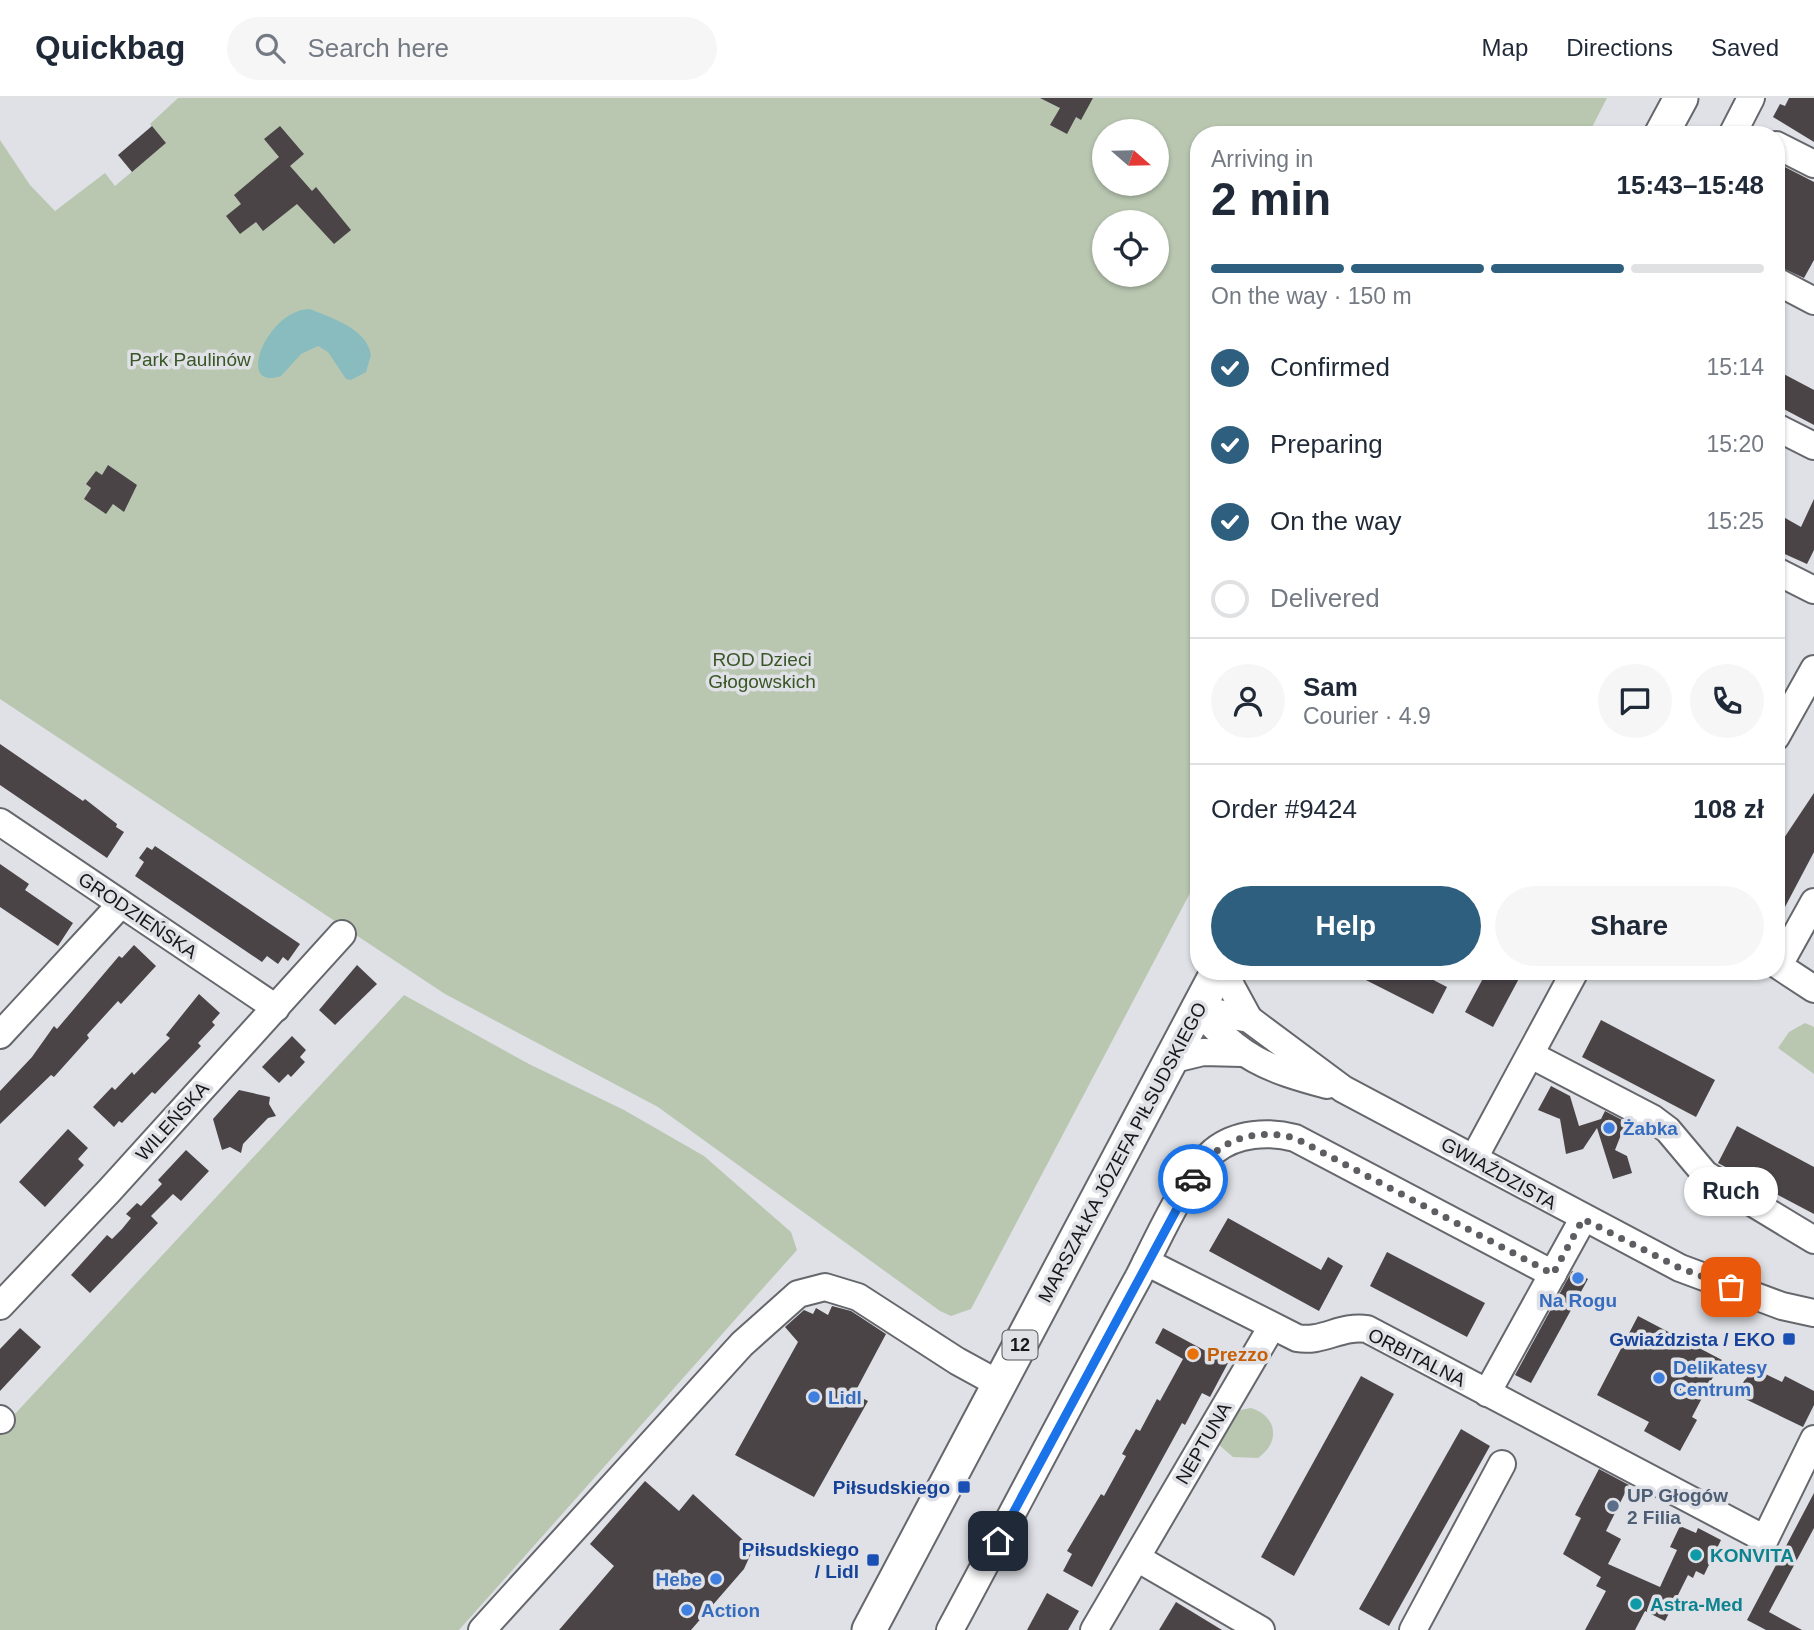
<!DOCTYPE html>
<html lang="en">
<head>
<meta charset="utf-8">
<style>
	body { margin:0; font-family:Helvetica,sans-serif; background:#f6f6f7; color:#1f2937; height:100vh; display:flex; flex-direction:column; font-size:26px; white-space:nowrap }
	* { box-sizing:border-box; margin:0 }
	p { font-size:23px; color:#747a83 }
	.icon { flex:none; width:38px; height:38px; fill:none; stroke:currentColor; stroke-width:2; stroke-linecap:round; stroke-linejoin:round }
	.map { position:relative; flex:1; overflow:hidden }
	.sheet { position:absolute; left:1190px; top:28px; width:595px; height:854px; display:flex; flex-direction:column; background:#fff; border-radius:28px; box-shadow:0 2px 5px #0004 }
	.sheet>* { flex:none }
	.needle { width:46px; rotate:110deg }
	.buttons { position:absolute; left:1092px; top:21px; display:grid; gap:14px }
	.buttons a { display:grid; place-items:center; width:77px; height:77px; border-radius:50%; background:#fff; box-shadow:0 2px 5px #0004; font-size:35px }
	.pin { position:absolute; display:grid; place-items:center; width:60px; height:60px; color:#fff; margin:-30px; border-radius:14px; box-shadow:0 4px 10px #0006 }
	.courier { position:absolute; display:grid; place-items:center; width:70px; height:70px; margin:-35px; border:5px solid #1a73e8; border-radius:50%; background:#fff; color:#222; box-shadow:0 2px 9px #0007 }
	.bubble { position:absolute; height:49px; border-radius:24px; background:#fff; box-shadow:0 2px 5px #0004; font-size:23px; font-weight:600; line-height:49px; text-align:center }
	.headline em { font-style:normal; font-weight:600 }
	.headline div { display:flex; flex-direction:column-reverse }
	.headline { display:flex; align-items:center; justify-content:space-between; height:119px; padding:0 21px }
	h1 { font-size:46px; font-weight:600; line-height:52px }
	.bar { display:grid; grid-template-columns:repeat(4,1fr); gap:10px 7px; align-content:center; height:84px; padding:0 21px }
	.bar i { height:9px; border-radius:5px; background:#e0e1e3 }
	.bar .active { background:#2f5f7e }
	.bar p { grid-column:span 4 }
	.line { display:flex; align-items:center; gap:18px; padding:0 21px; border-top:2px solid #e0e1e3 }
	.line div { flex:1 }
	.round { display:grid; place-items:center; flex:none; width:74px; height:74px; border-radius:37px; background:#f6f6f7 }
	ol { padding:0 21px; list-style:none }
	li { display:flex; align-items:center; gap:21px; height:77px }
	li p { margin-inline-start:auto }
	li .icon { padding:7px; border-radius:50%; background:#2f5f7e; color:#fff; stroke-width:4 }
	li:last-child { color:#747a83 }
	li i { width:38px; height:38px; border:4px solid #e0e1e3; border-radius:50% }
	.primary-button { display:flex; gap:14px; margin-top:auto; padding:14px 21px }
	.primary-button a { flex:1; height:80px; border-radius:42px; background:#2f5f7e; color:#fff; font-size:28px; font-weight:600; line-height:80px; text-align:center }
	.primary-button a+a { background:#f6f6f7; color:#1f2937 }
	header { display:flex; align-items:center; gap:42px; box-sizing:border-box; height:98px; padding:0 35px; background:#fff; border-bottom:2px solid #e0e1e3 }
	header strong { font-size:33px }
	nav { display:flex; gap:38px; margin-inline-start:auto; font-size:24px }
	.search { width:490px; height:63px; background:#f6f6f7; display:flex; align-items:center; gap:18px; box-sizing:border-box; padding:0 24px; border-radius:38px; color:#747a83; font-size:26px }
	.map>svg:first-child { display:block }
	.green { fill:#b9c7b1; fill-rule:evenodd }
	.water { fill:#89bcbf }
	.building { fill:#4a4447 }
	.lines { fill:none; stroke-linecap:round; stroke-linejoin:round }
	.minor-casing { stroke:#65676c; stroke-width:30 }
	.major-casing { stroke:#65676c; stroke-width:37 }
	.minor { stroke:#fff; stroke-width:26 }
	.major { stroke:#fff; stroke-width:33 }
	.done { stroke:#5d5e61; stroke-width:7; stroke-dasharray:0 12.6 }
	.route { stroke:#1a73e8; stroke-width:9 }
	.shop-dot { fill:#3f7fe0; stroke:#dfe1e6; stroke-width:2.5 }
	.transit-dot { fill:#1a4fb4; stroke:#dfe1e6; stroke-width:2.5 }
	.food-dot { fill:#e8710a; stroke:#dfe1e6; stroke-width:2.5 }
	.service-dot { fill:#5c6f8a; stroke:#dfe1e6; stroke-width:2.5 }
	.culture-dot { fill:#0f9aa8; stroke:#dfe1e6; stroke-width:2.5 }
	.labels { text-anchor:middle; stroke-width:7; stroke-linejoin:round; paint-order:stroke }
	.shield { fill:#dfe1e6; stroke:#535456; stroke-width:2 }
	.shield-label { font-size:18px; font-weight:bold; fill:#171719 }
	.park-label { font-size:19px; fill:#395625; stroke:#dfe1e6 }
	.street-label { font-size:19px; fill:#171719; stroke:#dfe1e6 }
	.shop-label { font-size:19px; font-weight:bold; fill:#366cbe; stroke:#dfe1e6; text-anchor:start }
	.transit-label { font-size:19px; font-weight:bold; fill:#164399; stroke:#dfe1e6; text-anchor:end }
	.food-label { font-size:19px; font-weight:bold; fill:#c56008; stroke:#dfe1e6; text-anchor:start }
	.service-label { font-size:19px; font-weight:bold; fill:#4e5e75; stroke:#dfe1e6; text-anchor:start }
	.culture-label { font-size:19px; font-weight:bold; fill:#0d838f; stroke:#dfe1e6; text-anchor:start }
</style>
</head>
<body>
<header>
<strong>Quickbag</strong>
<div class="search"><svg class="icon" aria-label="search" viewBox="0 0 24 24"><circle cx="10" cy="10" r="6"/><path d="M15 15l6 6"/></svg>Search here</div>
<nav><a>Map</a><a>Directions</a><a>Saved</a></nav>
</header>
<div class="map">
<svg width="1814" height="1532" viewBox="0 0 1814 1532">
	<rect width="100%" height="100%" fill="#dfe1e6"/>
	<g class="green">
		<path d="M178,0H1607L1588,37H1199V778L971,1211L951,1218L940,1213L658,1009L445,896L0,601V42L30,87L55,113L105,75L115,88L166,45L150,26ZM1104,33H1157V86H1104ZM1104,124H1157V177H1104Z"/>
		<polygon points="404,897 529,966 624,1012 704,1058 791,1134 797,1152 459,1532 0,1532 0,1332"/>
		<polygon points="1805,925 1814,929 1814,976 1778,950 1789,934"/>
		<path d="M1251,1310C1277,1318 1281,1344 1258,1360L1233,1359L1218,1346L1230,1314Z"/>
	</g>
	<path class="water" d="M310,211C331,220 367,230 371,257L366,274L351,282L346,281L328,254L318,248L301,256L281,278C234,294 267,211 310,211Z"/>
	<g class="building">
		<polygon points="1040,0 1093,0 1081,22 1076,19 1067,36 1050,27 1060,10"/>
		<polygon points="1789,0 1814,0 1814,44 1773,19 1780,6 1785,8"/>
		<polygon points="152,28 166,45 132,74 118,57"/>
		<polygon points="280,28 304,56 290,68 312,93 316,89 351,132 334,146 297,106 263,133 256,124 240,136 226,118 241,106 234,97 279,59 264,41"/>
		<polygon points="1783,68 1814,84 1814,162 1804,180 1776,167 1776,81"/>
		<polygon points="1776,272 1814,292 1814,327 1776,307"/>
		<polygon points="108,367 137,387 124,414 113,406 106,416 84,401 91,390 86,386 96,373 102,377"/>
		<polygon points="1814,401 1814,452 1807,466 1776,452 1776,415 1801,429"/>
		<polygon points="0,646 83,703 85,701 117,726 116,729 124,734 107,760 0,687"/>
		<polygon points="1814,695 1814,754 1776,826 1776,752"/>
		<polygon points="155,748 300,846 288,863 283,859 278,866 267,858 262,864 135,778 144,764 139,760 147,749 152,752"/>
		<polygon points="0,766 29,786 25,792 73,825 58,848 0,809"/>
		<polygon points="134,847 156,868 121,906 118,903 87,937 89,940 54,979 51,977 0,1026 0,993 32,959 54,928 57,931 119,858 122,860"/>
		<polygon points="357,867 377,886 335,927 319,912"/>
		<polygon points="1348,873 1416,873 1447,889 1433,916"/>
		<polygon points="1487,873 1523,873 1493,929 1465,914"/>
		<polygon points="199,896 220,915 212,924 215,927 198,945 201,948 155,996 152,994 122,1025 119,1023 114,1029 93,1009 112,989 115,992 132,974 134,977 170,940 166,937"/>
		<polygon points="1601,922 1715,982 1696,1019 1582,959"/>
		<polygon points="292,938 306,952 300,959 305,964 291,979 288,976 279,985 262,969"/>
		<polygon points="1551,988 1570,998 1579,1028 1601,1021 1605,1013 1626,1024 1615,1052 1627,1058 1632,1075 1613,1081 1597,1030 1583,1051 1566,1056 1560,1021 1538,1012"/>
		<polygon points="239,992 270,999 269,1006 276,1018 268,1020 243,1046 241,1055 230,1049 222,1052 213,1021"/>
		<polygon points="1737,1028 1814,1069 1814,1116 1718,1065"/>
		<polygon points="68,1031 88,1050 78,1061 84,1067 45,1109 19,1084"/>
		<polygon points="186,1052 209,1073 181,1103 173,1096 151,1118 158,1125 90,1195 71,1177 107,1137 112,1141 122,1131 131,1120 126,1116 137,1105 141,1108 162,1086 158,1082"/>
		<polygon points="1228,1120 1321,1172 1328,1159 1343,1168 1319,1213 1209,1153"/>
		<polygon points="1387,1154 1485,1205 1467,1239 1370,1188"/>
		<polygon points="1572,1173 1588,1181 1531,1285 1515,1277"/>
		<polygon points="832,1208 851,1213 886,1236 854,1296 868,1303 814,1399 735,1357 798,1244 785,1229 804,1212 813,1216 816,1210 828,1217"/>
		<polygon points="1638,1218 1722,1262 1692,1319 1697,1322 1680,1353 1644,1333 1649,1324 1597,1297"/>
		<polygon points="20,1230 41,1249 0,1293 0,1251"/>
		<polygon points="1163,1230 1228,1265 1210,1299 1202,1295 1185,1327 1182,1325 1092,1489 1063,1473 1072,1456 1067,1453 1101,1396 1104,1398 1126,1358 1122,1356 1136,1331 1140,1333 1157,1301 1160,1303 1183,1261 1155,1245"/>
		<polygon points="1755,1271 1782,1284 1785,1278 1814,1293 1814,1307 1803,1329 1737,1297 1744,1283"/>
		<polygon points="1361,1278 1394,1296 1294,1478 1261,1459"/>
		<polygon points="1461,1331 1490,1348 1389,1528 1359,1511"/>
		<polygon points="1599,1371 1629,1387 1606,1433 1621,1441 1608,1466 1660,1489 1677,1452 1670,1449 1680,1428 1696,1435 1698,1430 1721,1442 1704,1477 1696,1473 1693,1480 1688,1477 1665,1523 1645,1513 1635,1532 1585,1532 1606,1493 1596,1488 1601,1479 1563,1456 1581,1420 1575,1417"/>
		<polygon points="645,1383 679,1413 693,1396 753,1451 744,1471 691,1532 559,1532 614,1468 590,1446"/>
		<polygon points="1814,1395 1814,1430 1769,1514 1802,1532 1766,1532 1747,1522"/>
		<polygon points="1047,1495 1079,1513 1068,1532 1027,1532"/>
		<polygon points="1176,1504 1222,1532 1159,1532"/>
	</g>
	<g class="lines">
		<g class="minor-casing">
			<g id="minor">
				<polyline points="1732,37 1751,0"/>
				<polyline points="1776,47 1814,66"/>
				<polyline points="1776,183 1814,203"/>
				<polyline points="1776,329 1814,348"/>
				<polyline points="1776,473 1814,492"/>
				<polyline points="1776,639 1814,571"/>
				<polyline points="0,724 276,910"/>
				<polyline points="1776,866 1814,891"/>
				<polyline points="1779,867 1814,804"/>
				<polyline points="1228,873 1231,888 1249,921"/>
				<polyline points="1198,911 1249,921 1343,991 1680,1170 1782,1208 1814,1215"/>
				<path d="M1198,911C1239,960 1267,971 1327,987"/>
				<polyline points="0,937 121,806"/>
				<polyline points="1531,957 1652,1020 1668,1032 1705,1076 1814,1142"/>
				<polyline points="1170,962 1203,954 1242,955"/>
				<polyline points="1474,1060 1575,873"/>
				<path d="M1146,1164L1297,1240C1322,1245 1341,1227 1367,1231L1765,1441L1814,1341"/>
				<polyline points="0,1208 109,1093 342,836"/>
				<polyline points="1487,1295 1583,1121"/>
				<polyline points="0,1321 1,1322"/>
				<polyline points="1137,1460 1261,1532"/>
				<polyline points="482,1532 742,1246 798,1196 825,1189 858,1199 957,1263 999,1286"/>
				<path d="M950,1532C1013,1415 1074,1297 1138,1180C1156,1145 1186,1077 1214,1053C1236,1035 1269,1033 1295,1040L1553,1176"/>
				<polyline points="1094,1532 1271,1230"/>
				<polyline points="1413,1532 1502,1366"/>
			</g>
		</g>
		<g class="major-casing">
			<g id="major">
				<polyline points="1661,37 1681,0"/>
				<polyline points="869,1532 1218,873"/>
			</g>
		</g>
		<use href="#minor" class="minor"/>
		<use href="#major" class="major"/>
	</g>
	<g class="lines">
		<path class="done" d="M1193,1081C1213,1043 1254,1029 1295,1040L1553,1176L1583,1121L1680,1170L1731,1189"/>
		<polyline class="route" points="998,1443 1193,1081"/>
	</g>
	<g class="shop-dot">
		<circle cx="1609" cy="1030" r="7"/>
		<circle cx="1578" cy="1180" r="7"/>
		<circle cx="1659" cy="1280" r="7"/>
		<circle cx="814" cy="1299" r="7"/>
		<circle cx="716" cy="1481" r="7"/>
		<circle cx="687" cy="1512" r="7"/>
	</g>
	<g class="transit-dot">
		<rect x="1782" y="1234" width="14" height="14" rx="3.5"/>
		<rect x="957" y="1382" width="14" height="14" rx="3.5"/>
		<rect x="866" y="1455" width="14" height="14" rx="3.5"/>
	</g>
	<circle class="food-dot" cx="1193" cy="1256" r="7"/>
	<circle class="service-dot" cx="1613" cy="1408" r="7"/>
	<g class="culture-dot">
		<circle cx="1696" cy="1457" r="7"/>
		<circle cx="1636" cy="1506" r="7"/>
	</g>
	<g class="labels">
		<rect class="shield" x="1002.5" y="1232.5" width="35" height="29" rx="5"/>
		<g class="shield-label">
			<text x="1020" y="1253">12</text>
		</g>
		<g class="park-label">
			<text x="190" y="268">Park Paulinów</text>
			<text x="762" y="568">ROD Dzieci<tspan x="762" dy="22">Głogowskich</tspan></text>
		</g>
		<g class="street-label">
			<text transform="translate(138 817) rotate(34)" y="7">GRODZIEŃSKA</text>
			<text transform="translate(172 1023) rotate(-48)" y="7">WILEŃSKA</text>
			<text transform="translate(1122 1054) rotate(-62)" y="7">MARSZAŁKA JÓZEFA PIŁSUDSKIEGO</text>
			<text transform="translate(1499 1075) rotate(29)" y="7">GWIAŹDZISTA</text>
			<text transform="translate(1417 1259) rotate(27)" y="7">ORBITALNA</text>
			<text transform="translate(1203 1345) rotate(-60)" y="7">NEPTUNA</text>
		</g>
		<g class="shop-label">
			<text x="1623" y="1037">Żabka</text>
			<text x="1578" y="1209" text-anchor="middle">Na Rogu</text>
			<text x="1673" y="1276">Delikatesy<tspan x="1673" dy="22">Centrum</tspan></text>
			<text x="828" y="1306">Lidl</text>
			<text x="702" y="1488" text-anchor="end">Hebe</text>
			<text x="701" y="1519">Action</text>
		</g>
		<g class="transit-label">
			<text x="1775" y="1248">Gwiaździsta / EKO</text>
			<text x="950" y="1396">Piłsudskiego</text>
			<text x="859" y="1458">Piłsudskiego<tspan x="859" dy="22">/ Lidl</tspan></text>
		</g>
		<g class="food-label">
			<text x="1207" y="1263">Prezzo</text>
		</g>
		<g class="service-label">
			<text x="1627" y="1404">UP Głogów<tspan x="1627" dy="22">2 Filia</tspan></text>
		</g>
		<g class="culture-label">
			<text x="1710" y="1464">KONVITA</text>
			<text x="1650" y="1513">Astra-Med</text>
		</g>
	</g>
</svg>
<div class="buttons">
<a><svg class="needle" viewBox="-14 -14 28 28"><path d="M0-13l5 13h-10z" fill="#e53935"/><path d="M0 13l5-13h-10z" fill="#747a83"/></svg></a>
<a><svg class="icon" aria-label="locate" viewBox="0 0 24 24"><circle cx="12" cy="12" r="6"/><path d="M12 2v4M12 18v4M2 12h4M18 12h4"/></svg></a>
</div>
<div class="pin" style="left:1731px;top:1189px;background:#ea580c"><svg class="icon" aria-label="bag" viewBox="0 0 24 24"><path d="M5 8h14l-1 12H6zM9 8a3 3 0 0 1 6 0"/></svg></div>
<div class="pin" style="left:998px;top:1443px;background:#1f2937"><svg class="icon" aria-label="home" viewBox="0 0 24 24"><path d="M3 11l9-7 9 7M6 9v11h12V9"/></svg></div>
<div class="courier" style="left:1193px;top:1081px"><svg class="icon" aria-label="car" viewBox="0 0 24 24"><path d="M5 17H2v-5l4-1 3-4h7l3 4 3 1v5h-3M9 17h6M6 11h13"/><circle cx="7" cy="17" r="2"/><circle cx="17" cy="17" r="2"/></svg></div>
<div class="bubble" style="left:1684px;top:1069px;width:94px">Ruch</div>
<section class="sheet">
<div class="headline"><div><h1>2 min</h1><p>Arriving in</p></div><em>15:43–15:48</em></div>
<div class="bar"><i class="active"></i><i class="active"></i><i class="active"></i><i></i><p>On the way · 150 m</p></div>
<ol>
<li><svg class="icon" aria-label="check" viewBox="0 0 24 24"><path d="M5 12l5 5 9-10"/></svg>Confirmed<p>15:14</p></li>
<li><svg class="icon" aria-label="check" viewBox="0 0 24 24"><path d="M5 12l5 5 9-10"/></svg>Preparing<p>15:20</p></li>
<li><svg class="icon" aria-label="check" viewBox="0 0 24 24"><path d="M5 12l5 5 9-10"/></svg>On the way<p>15:25</p></li>
<li><i></i>Delivered</li>
</ol>
<div class="line" style="height:126px"><a class="round"><svg class="icon" aria-label="person" viewBox="0 0 24 24"><circle cx="12" cy="8" r="4"/><path d="M4 21q1-7 8-7t8 7"/></svg></a><div><b>Sam</b><p>Courier · 4.9</p></div><a class="round"><svg class="icon" aria-label="chat" viewBox="0 0 24 24"><path d="M4 5h16v11H9l-5 4z"/></svg></a><a class="round"><svg class="icon" aria-label="phone" viewBox="0 0 24 24"><path d="M5 4h4l2 5-3 2q2 4 5 5l2-3 5 2v4C11 20 4 13 5 4z"/></svg></a></div>
<div class="line" style="height:91px"><div>Order #9424</div><b>108 zł</b></div>
<div class="primary-button"><a>Help</a><a>Share</a></div>
</section>
</div>
</body>
</html>
